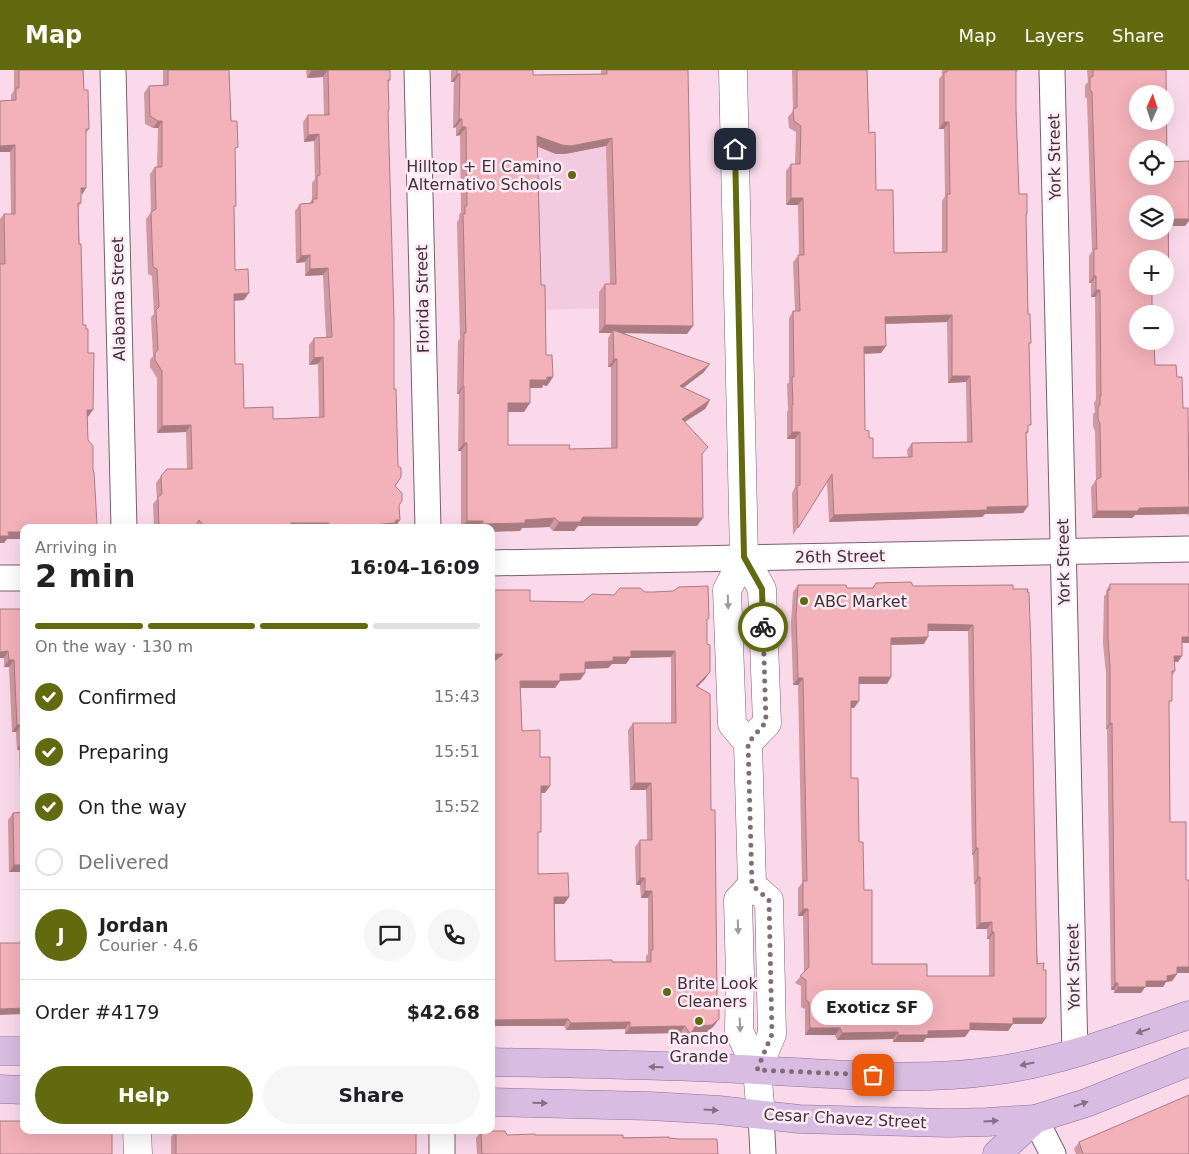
<!DOCTYPE html>
<html lang="en">
<head>
<meta charset="utf-8">
<style>
	body { margin:0; font-family:"DejaVu Sans",sans-serif; background:#f6f6f6; color:#202124; height:100vh; display:flex; flex-direction:column; font-size:19px; white-space:nowrap }
	* { box-sizing:border-box; margin:0 }
	p { font-size:16px; color:#757577 }
	.icon { flex:none; width:28px; height:28px; fill:none; stroke:currentColor; stroke-width:2; stroke-linecap:round; stroke-linejoin:round }
	.map { position:relative; flex:1; overflow:hidden }
	.side { position:absolute; left:20px; top:454px; width:475px; height:610px; display:flex; flex-direction:column; background:#fff; border-radius:10px; box-shadow:0 5px 20px #0002 }
	.side>* { flex:none }
	.needle { width:32px; rotate:3deg }
	.tools { position:absolute; left:1129px; top:15px; display:grid; gap:10px }
	.tools a { display:grid; place-items:center; width:45px; height:45px; border-radius:50%; background:#fff; box-shadow:0 5px 20px #0002; font-size:25px }
	.pin { position:absolute; display:grid; place-items:center; width:42px; height:42px; color:#fff; margin:-21px; border-radius:10px; box-shadow:0 2px 8px #0006 }
	.courier { position:absolute; display:grid; place-items:center; width:50px; height:50px; margin:-25px; border:4px solid #616a0e; border-radius:50%; background:#fff; color:#222; box-shadow:0 1px 6px #0007 }
	.bubble { position:absolute; height:35px; border-radius:18px; background:#fff; box-shadow:0 5px 20px #0002; font-size:16px; font-weight:800; line-height:35px; text-align:center }
	.headline em { font-style:normal; font-weight:800 }
	.headline div { display:flex; flex-direction:column-reverse }
	.headline { display:flex; align-items:center; justify-content:space-between; height:85px; padding:0 15px }
	h1 { font-size:32px; font-weight:800; line-height:38px }
	.bar { display:grid; grid-template-columns:repeat(4,1fr); gap:8px 5px; align-content:center; height:60px; padding:0 15px }
	.bar i { height:6px; border-radius:4px; background:#e0e0e0 }
	.bar .current { background:#616a0e }
	.bar p { grid-column:span 4 }
	.line { display:flex; align-items:center; gap:12px; padding:0 15px; border-top:1px solid #e0e0e0 }
	.line div { flex:1 }
	.round { display:grid; place-items:center; flex:none; width:52px; height:52px; border-radius:26px; background:#f6f6f6 }
	ol { padding:0 15px; list-style:none }
	li { display:flex; align-items:center; gap:15px; height:55px }
	li p { margin-inline-start:auto }
	li .icon { padding:5px; border-radius:50%; background:#616a0e; color:#fff; stroke-width:4 }
	li:last-child { color:#757577 }
	li i { width:28px; height:28px; border:2px solid #e0e0e0; border-radius:50% }
	.cta { display:flex; gap:10px; margin-top:auto; padding:10px 15px }
	.cta a { flex:1; height:58px; border-radius:30px; background:#616a0e; color:#fff; font-size:20px; font-weight:800; line-height:58px; text-align:center }
	.cta a+a { background:#f6f6f6; color:#202124 }
	header { display:flex; align-items:center; gap:30px; box-sizing:border-box; height:70px; padding:0 25px; background:#616a0e; color:#fff }
	header strong { font-size:24px }
	nav { display:flex; gap:28px; margin-inline-start:auto; font-size:18px }
	.map>svg:first-child { display:block }
	.built { fill:#f2cbe0 }
	.lines { fill:none; stroke-linecap:round; stroke-linejoin:round }
	.minor-casing { stroke:#7b5f6f; stroke-width:27 }
	.tertiary-casing { stroke:#7b5f6f; stroke-width:29 }
	.primary-casing { stroke:#926f9a; stroke-width:29 }
	.minor { stroke:#fff; stroke-width:25 }
	.tertiary { stroke:#fff; stroke-width:28 }
	.primary { stroke:#d8bce1; stroke-width:28 }
	.wall { fill:#d1989f; fill-rule:evenodd }
	.shaded-wall { fill:#aa7c82 }
	.building { fill:#f3b1b9; stroke:#aa7c82; fill-rule:evenodd }
	.oneway { fill:#a0999c }
	.oneway2 { fill:#847185 }
	.done { stroke:#816d78; stroke-width:5; stroke-dasharray:0 9 }
	.route { stroke:#616a0e; stroke-width:6 }
	.poi-dot { fill:#616a0e; stroke:#ffebf5; stroke-width:2 }
	.labels { text-anchor:middle; stroke-width:5; stroke-linejoin:round; paint-order:stroke }
	.street-label { font-size:16px; fill:#40333a; stroke:#ffebf5 }
	.poi-label { font-size:16px; fill:#40333a; stroke:#ffebf5; text-anchor:start }
</style>
</head>
<body>
<header>
<strong>Map</strong>
<nav><a>Map</a><a>Layers</a><a>Share</a></nav>
</header>
<div class="map">
<svg width="1189" height="1084" viewBox="0 0 1189 1084">
	<rect width="100%" height="100%" fill="#fad9eb"/>
	<polygon class="built" points="608,12 687,236 459,242 457,152 459,152 459,145 461,144 460,66 456,65 456,58 453,57 453,15"/>
	<g class="lines">
		<g class="minor-casing">
			<g id="minor">
				<polyline points="113,0 124,458"/>
				<polyline points="417,0 428,458"/>
				<polyline points="1052,0 1075,984"/>
				<polyline points="491,493 1189,479"/>
				<polyline points="0,508 24,508"/>
				<polyline points="761,1045 763,1084"/>
				<polyline points="1035,1049 1053,1084"/>
				<polyline points="442,1060 442,1084"/>
			</g>
		</g>
		<g class="tertiary-casing">
			<g id="tertiary">
				<polyline points="733,0 744,487 762,519 767,653 748,673"/>
				<polyline points="744,487 727,520 732,654 748,673 752,815 738,830 740,906 739,961 757,1000 761,1045"/>
				<polyline points="752,815 769,830 772,964 757,1000"/>
				<polyline points="137,1060 138,1084"/>
			</g>
		</g>
		<g class="primary-casing">
			<g id="primary">
				<polyline points="0,981 24,981"/>
				<path d="M491,992C581,994 670,995 759,1000C837,1004 916,1012 993,1001C1061,992 1125,967 1189,945"/>
				<polyline points="0,1019 24,1020"/>
				<polyline points="491,1032 650,1036 719,1040 799,1049 947,1053 987,1052 1035,1049 1086,1033 1189,992"/>
				<polyline points="997,1084 1035,1049"/>
			</g>
		</g>
		<use href="#minor" class="minor"/>
		<use href="#tertiary" class="tertiary"/>
		<use href="#primary" class="primary"/>
	</g>
	<g class="wall">
		<polygon points="14,0 83,0 84,20 89,59 86,63 81,125 81,133 78,138 83,255 88,347 87,347 7,469 4,473 0,473 0,149 4,144 11,144 10,82 11,25 14,20"/>
		<polygon points="163,0 229,0 231,51 235,82 234,139 235,200 244,230 234,231 235,294 244,338 273,349 319,348 318,294 309,295 309,275 314,268 326,267 323,205 305,206 305,192 296,193 295,141 300,134 310,133 312,129 312,113 315,109 314,71 304,72 303,52 308,45 324,45 323,7 307,8 306,0 390,0 390,10 388,13 389,40 388,42 395,416 399,435 400,450 395,457 392,458 154,458 153,434 157,429 156,413 161,406 187,399 186,362 157,363 157,308 150,297 150,290 153,286 151,247 154,244 152,206 148,204 146,149 151,142 150,104 155,97 157,97 158,58 153,58 145,54 144,23 149,16 163,15"/>
		<path d="M451,0H533V5L601,4V0H688L687,264L624,263L704,302L683,318L710,330L705,339L685,352L702,385L697,456H578L574,461H553L549,457L522,458L520,461L491,458H461V381H458L459,324H457L458,271L460,269L457,152L459,149V145L461,142L460,65L456,66V57L453,58L454,12H451ZM537,76L556,84H565L606,76L610,214H605L599,222V263H611L608,268V297H611V378L569,379L508,375V342H524L530,318H542L543,315L547,316L553,307L546,285L541,215Z"/>
		<path d="M792,0H867L869,63L876,120L894,183L942,182V131L945,126L944,59H939V9L942,5V0H1018L1017,2H1016V39L1019,124L1027,144L1026,146L1029,276L1028,362L1026,365L1028,436L1023,443L985,444L982,447L829,452L827,411L793,465L792,423L795,417V369H787V342L788,340L787,314L789,312V248L793,241H795L793,192L799,185L798,135H786V101L791,94H795L796,62L789,58L788,47L793,41ZM947,252L948,313L966,312L967,372L912,373L907,380L908,387L873,388L869,368L865,360L864,284L881,283L886,276L885,254Z"/>
		<polygon points="1087,0 1166,0 1167,92 1185,156 1169,156 1169,208 1165,214 1165,189 1138,244 1155,295 1177,307 1189,368 1189,446 1187,444 1135,445 1132,448 1092,448 1091,417 1096,410 1095,361 1093,357 1093,344 1095,342 1094,333 1096,330 1095,227 1091,227 1091,213 1089,213 1089,186 1092,181 1087,29 1085,27 1085,15 1088,12"/>
		<path d="M876,513L913,516L1013,519L1042,954H1013L1008,961L970,960L965,967L926,968L923,972H893V969L837,970L835,965H805V939L801,937V916L795,913L804,902L803,846H798V818L802,813L798,615H793L791,552L793,522L798,515L847,518H872ZM928,561H968L972,785H973L974,814H975L976,859H987V869H989V906H927L872,894L851,708V638H854L859,631V614H887L891,607V575L924,574Z"/>
		<polygon points="1110,514 1182,573 1178,592 1174,592 1175,601 1172,606 1169,636 1170,752 1177,904 1172,911 1166,912 1163,917 1145,917 1141,923 1114,923 1114,920 1111,920 1107,659 1106,659 1106,603 1103,574 1104,526 1106,524 1106,521"/>
		<path d="M491,520L530,531L583,532L614,525L645,522L707,551L705,609L697,617L711,740L714,956L707,962H691L685,970L680,963L625,964V959L566,960L564,956L495,590L491,591ZM671,587V653H633L628,660L630,720H646L647,770H640L635,777V784L636,815H640L641,828H648V884L646,886V892L555,891V834H564L569,827L538,804V766L541,723H545L540,687L522,661L520,618H555L560,611L580,610L585,603V599L608,598L612,594H626L630,588Z"/>
		<polygon points="24,539 24,802 9,802 8,750 13,743 21,742 19,680 17,680 16,662 12,662 9,597 4,597 4,588"/>
		<polygon points="176,1060 309,1061 416,1084 171,1084 171,1067"/>
		<polygon points="481,1061 507,1065 669,1068 718,1084 477,1084 476,1068"/>
		<polygon points="1079,1072 1189,1084 1076,1084 1074,1079"/>
	</g>
	<g class="shaded-wall">
		<polygon points="328,0 323,7 307,8 311,1"/>
		<polygon points="457,4 460,4 454,12 451,12"/>
		<polygon points="459,49 462,49 456,57 453,58"/>
		<polygon points="158,51 162,51 158,58 153,58"/>
		<polygon points="944,52 949,52 944,59 939,59"/>
		<polygon points="462,57 466,57 460,65 456,66"/>
		<polygon points="319,64 314,71 304,72 308,65"/>
		<polygon points="537,66 612,68 606,76 565,84 556,84 531,74"/>
		<polygon points="15,75 10,82 0,82 0,76"/>
		<polygon points="81,118 86,118 82,125"/>
		<polygon points="791,128 803,128 798,135 786,135"/>
		<polygon points="1168,149 1189,149 1189,151 1185,156 1165,156"/>
		<polygon points="310,185 305,192 296,193 301,186"/>
		<polygon points="328,198 323,205 305,206 310,199"/>
		<polygon points="1094,206 1096,206 1091,213 1089,213"/>
		<polygon points="1165,208 1169,208 1165,214"/>
		<polygon points="1096,220 1100,220 1095,227 1091,227"/>
		<polygon points="249,223 244,230 229,231 234,224"/>
		<polygon points="952,245 947,252 880,254 885,247"/>
		<polygon points="605,255 693,256 687,264 613,263 613,260 611,263 599,263"/>
		<polygon points="886,276 881,283 859,284 864,277"/>
		<polygon points="323,287 318,294 309,295 314,288"/>
		<polygon points="614,289 617,289 611,297 608,297"/>
		<polygon points="710,294 704,302 674,325 680,316"/>
		<polygon points="952,306 970,306 966,312 948,313"/>
		<polygon points="547,307 553,307 547,316 543,315 542,318 524,318 530,310"/>
		<polygon points="463,316 464,316 459,324 457,324"/>
		<polygon points="710,330 705,339 676,357 682,349"/>
		<polygon points="508,333 530,333 524,342 502,342"/>
		<polygon points="87,340 93,340 88,347 82,347"/>
		<polygon points="191,355 186,362 157,363 162,356"/>
		<polygon points="792,362 800,362 795,369 787,369"/>
		<polygon points="464,373 467,373 461,381 458,381"/>
		<polygon points="1028,436 1023,443 985,444 982,447 829,452 834,445 987,437"/>
		<polygon points="1189,437 1189,442 1187,444 1135,445 1132,448 1092,448 1097,441 1140,438"/>
		<polygon points="583,447 703,448 697,456 578,456 574,461 553,461 559,452"/>
		<polygon points="555,448 549,457 522,458 520,461 491,462 491,458 480,458 483,454 525,450"/>
		<polygon points="400,450 395,457 392,458 328,458 329,456"/>
		<polygon points="467,451 483,451 478,458 462,458"/>
		<polygon points="291,453 329,453 325,458 249,458"/>
		<polygon points="8,462 24,462 24,469 7,469 4,473 0,473 0,466"/>
		<polygon points="928,554 973,555 968,561 923,561"/>
		<polygon points="928,567 924,574 886,575 891,568"/>
		<polygon points="1182,567 1189,567 1189,573 1177,573"/>
		<polygon points="8,581 4,588 0,588 0,582"/>
		<polygon points="631,581 675,581 671,587 630,588 626,594 612,594 608,598 580,599 585,592 613,587"/>
		<polygon points="491,584 503,584 498,590 491,591"/>
		<polygon points="1174,586 1182,586 1178,592 1170,592"/>
		<polygon points="9,590 14,590 9,597 4,597"/>
		<polygon points="710,602 705,609 691,623 696,616"/>
		<polygon points="585,603 580,610 555,611 560,604"/>
		<polygon points="859,607 891,607 887,614 854,614"/>
		<polygon points="798,608 803,608 798,615 793,615"/>
		<polygon points="520,611 560,611 555,618 515,618"/>
		<polygon points="851,631 859,631 854,638 846,638"/>
		<polygon points="1110,653 1112,653 1107,659 1106,659"/>
		<polygon points="17,655 21,655 16,662 12,662"/>
		<polygon points="21,673 24,673 19,680 17,680"/>
		<polygon points="635,713 651,713 646,720 630,720"/>
		<polygon points="541,716 550,716 545,723 536,723"/>
		<polygon points="976,778 978,778 973,785 972,785"/>
		<polygon points="14,795 24,795 24,802 9,802"/>
		<polygon points="978,807 980,807 975,814 974,814"/>
		<polygon points="640,808 645,808 640,815 636,815"/>
		<polygon points="645,821 652,821 648,828 641,828"/>
		<polygon points="554,827 569,827 564,834 550,834"/>
		<polygon points="803,839 808,839 803,846 798,846"/>
		<polygon points="992,852 987,859 976,859 980,853"/>
		<polygon points="992,862 994,862 989,869 987,869"/>
		<polygon points="1177,897 1189,897 1189,903 1172,903"/>
		<polygon points="1177,904 1172,911 1166,912 1163,917 1145,917 1141,923 1114,923 1118,917"/>
		<polygon points="1115,913 1118,913 1114,920 1111,920"/>
		<polygon points="24,938 24,944 0,945 0,939"/>
		<polygon points="1013,948 1046,948 1042,954 1013,954 1008,961 970,960 965,967 926,968 923,972 893,972 898,965 970,953"/>
		<polygon points="568,949 564,956 491,956 491,950"/>
		<polygon points="719,949 714,956 707,962 691,962 685,970 696,956"/>
		<polygon points="630,952 625,959 566,960 571,953"/>
		<polygon points="685,956 680,963 625,964 630,957"/>
		<polygon points="810,958 840,958 835,965 805,965"/>
		<polygon points="898,962 893,969 837,970 842,963"/>
	</g>
	<g class="building">
		<polygon points="19,0 83,0 84,20 88,20 89,59 86,59 86,118 81,118 81,133 78,133 79,174 81,174 83,255 86,255 86,259 88,259 88,283 94,283 93,340 87,340 88,370 93,376 93,401 94,402 97,454 93,458 24,458 24,462 8,462 9,466 0,466 0,194 5,194 4,144 15,144 15,75 0,76 0,31 16,30 16,18 19,18"/>
		<polygon points="168,0 229,0 231,51 237,51 238,77 235,78 236,136 234,136 235,200 248,199 249,223 234,224 235,294 243,294 244,338 273,337 273,349 324,347 323,287 314,288 314,268 332,267 328,198 310,199 310,185 301,186 300,134 313,133 313,129 317,129 317,106 320,105 319,64 308,65 308,45 329,45 328,0 311,1 311,0 390,0 390,10 388,10 389,40 388,40 394,249 394,319 396,319 398,396 401,398 401,407 395,416 402,423 402,431 399,435 400,450 396,450 395,453 359,456 329,456 329,453 291,453 291,456 206,458 199,450 195,458 159,458 158,427 162,424 161,406 167,399 192,399 191,355 162,356 162,301 155,290 155,283 158,280 156,240 159,237 157,199 153,197 151,142 156,139 155,97 162,97 162,51 158,51 150,46 149,16 168,15"/>
		<polygon points="457,0 533,0 533,5 607,4 607,0 688,0 693,256 605,255 605,214 616,214 612,68 571,76 562,75 537,66 541,215 545,215 546,285 552,285 553,307 547,307 547,310 530,310 530,333 508,333 508,375 570,375 569,379 617,378 617,289 614,289 613,260 710,294 680,316 710,330 682,349 708,377 702,384 703,448 583,447 580,452 559,452 555,448 525,450 525,453 483,454 483,451 467,451 467,373 464,373 464,316 463,316 464,263 466,263 463,144 465,144 465,136 467,136 466,57 462,57 462,49 459,49 460,4 457,4"/>
		<path d="M797,0H867L869,63L875,62L876,120H893L894,183L947,182V124H950L949,52H944V2H947V0H1016V39L1019,124H1027V144H1026L1028,244H1030L1031,273H1029L1031,355H1028V362H1026L1028,436L987,437V440L834,445L832,404L798,458L797,416L800,415V362H792V335H793L792,307H794L793,241H800L798,185H804L803,128H791V94H800L801,56L794,51L793,40L797,37ZM952,245V306H970L972,372L912,373V387L873,388V368H869V361L865,360L864,277L886,276L885,247Z"/>
		<path d="M1093,0H1166L1167,92L1189,91V149H1168L1169,208H1165V189H1138V216H1152V244H1138V271H1154L1155,295H1176L1177,307H1182L1183,338H1188L1189,437L1140,438L1137,441H1097L1096,410L1101,407L1100,354L1098,349V337L1100,335V326H1101L1100,220H1096V206H1094V179H1097L1092,22L1090,20V8L1093,6ZM1138,24H1165V51H1138ZM1138,79H1165V106H1138ZM1138,134H1165V161H1138Z"/>
		<path d="M911,512L913,516L1013,515V519H1028L1027,522H1029L1031,581L1037,894L1044,893L1043,900H1046V948H1013V954L970,953V960L928,961V965H898V962L842,963L840,958H810L809,932L806,930V910L800,906L809,897L808,839H803V811H807L803,608H798L796,546L798,515H846L847,518H873L876,513ZM928,554L973,555L976,778H978V807H980V853L992,852V862H994V906H927V894H872V820H864L863,772H859L858,708H851V631H859V607H891V568L928,567Z"/>
		<polygon points="1110,514 1189,514 1189,567 1182,567 1182,586 1174,586 1175,601 1172,601 1172,631 1169,631 1170,752 1186,752 1186,810 1189,810 1189,897 1177,897 1177,904 1167,906 1167,911 1146,911 1146,917 1118,917 1118,913 1115,913 1112,653 1110,653 1110,596 1108,568 1108,520 1110,520"/>
		<path d="M708,516L709,548L707,549V574L710,575V602L696,616L710,624L711,740H715L717,926L719,927V949L712,955L696,956L690,964L685,956L630,957V952L571,953L568,949L491,950V594L503,584H491V520H530V531L583,532L592,524L614,525L620,518H640L645,522H653L673,521L679,517ZM631,581H675L676,653H633L635,713H651L652,770H640V808H645V821H652L653,880H651V892H612V890L555,891L554,827H569L568,803L538,804V762H541V716H550V687H540V660L522,661L520,611H560V604L585,603V592L613,591V587H631Z"/>
		<polygon points="0,539 24,539 24,677 24,673 21,673 21,655 17,655 14,590 9,590 8,581 0,582"/>
		<polygon points="24,742 24,795 14,795 13,743"/>
		<polygon points="20,871 24,871 24,938 0,939 0,873 20,873"/>
		<polygon points="1189,1025 1189,1084 1083,1084 1079,1072"/>
		<polygon points="0,1051 24,1051 24,1060 112,1060 112,1084 0,1084"/>
		<polygon points="176,1060 309,1060 309,1061 416,1062 416,1084 176,1084"/>
		<polygon points="481,1061 505,1061 507,1065 535,1064 535,1065 623,1065 623,1068 669,1067 669,1068 680,1069 717,1069 718,1084 482,1084"/>
	</g>
	<defs><path id="oneway-solid" d="M-6-.8H1V-3.2L6.5 0L1 3.2V.8H-6Z" transform="scale(1.25)"/></defs>
	<g class="oneway">
		<use href="#oneway-solid" transform="translate(728 532) rotate(88)"/>
		<use href="#oneway-solid" transform="translate(738 857) rotate(88)"/>
		<use href="#oneway-solid" transform="translate(740 955) rotate(87)"/>
	</g>
	<g class="oneway2">
		<use href="#oneway-solid" transform="translate(1143 961) rotate(161)"/>
		<use href="#oneway-solid" transform="translate(1027 994) rotate(168)"/>
		<use href="#oneway-solid" transform="translate(656 997) rotate(-178)"/>
		<use href="#oneway-solid" transform="translate(540 1033) rotate(1)"/>
		<use href="#oneway-solid" transform="translate(1081 1034) rotate(-19)"/>
		<use href="#oneway-solid" transform="translate(711 1040) rotate(4)"/>
		<use href="#oneway-solid" transform="translate(991 1051) rotate(-3)"/>
	</g>
	<g class="lines">
		<polyline class="done" points="763,557 766,652 748,673 752,815 769,830 772,964 757,1000 873,1005"/>
		<polyline class="route" points="735,79 744,487 762,519 763,557"/>
	</g>
	<g class="poi-dot">
		<circle cx="572" cy="105" r="5"/>
		<circle cx="804" cy="531" r="5"/>
		<circle cx="667" cy="922" r="5"/>
		<circle cx="699" cy="951" r="5"/>
	</g>
	<g class="labels">
		<g class="street-label">
			<text transform="translate(1054 87) rotate(-91)" y="6">York Street</text>
			<text transform="translate(118 229) rotate(-91)" y="6">Alabama Street</text>
			<text transform="translate(422 229) rotate(-91)" y="6">Florida Street</text>
			<text transform="translate(840 486) rotate(-1)" y="6">26th Street</text>
			<text transform="translate(1063 492) rotate(-91)" y="6">York Street</text>
			<text transform="translate(1073 897) rotate(-91)" y="6">York Street</text>
			<text transform="translate(845 1048) rotate(3)" y="6">Cesar Chavez Street</text>
		</g>
		<g class="poi-label">
			<text x="562" y="102" text-anchor="end">Hilltop + El Camino<tspan x="562" dy="18">Alternativo Schools</tspan></text>
			<text x="814" y="537">ABC Market</text>
			<text x="677" y="919">Brite Look<tspan x="677" dy="18">Cleaners</tspan></text>
			<text x="699" y="974" text-anchor="middle">Rancho<tspan x="699" dy="18">Grande</tspan></text>
		</g>
	</g>
</svg>
<div class="tools">
<a><svg class="needle" viewBox="-14 -14 28 28"><path d="M0-13l5 13h-10z" fill="#e53935"/><path d="M0 13l5-13h-10z" fill="#757577"/></svg></a>
<a><svg class="icon" aria-label="locate" viewBox="0 0 24 24"><circle cx="12" cy="12" r="6"/><path d="M12 2v4M12 18v4M2 12h4M18 12h4"/></svg></a>
<a><svg class="icon" aria-label="layers" viewBox="0 0 24 24"><path d="M12 4l9 5-9 5-9-5zM3 14l9 5 9-5"/></svg></a>
<a>+</a>
<a>−</a>
</div>
<div class="pin" style="left:873px;top:1005px;background:#ea580c"><svg class="icon" aria-label="bag" viewBox="0 0 24 24"><path d="M5 8h14l-1 12H6zM9 8a3 3 0 0 1 6 0"/></svg></div>
<div class="pin" style="left:735px;top:79px;background:#1f2937"><svg class="icon" aria-label="home" viewBox="0 0 24 24"><path d="M3 11l9-7 9 7M6 9v11h12V9"/></svg></div>
<div class="courier" style="left:763px;top:557px"><svg class="icon" aria-label="bike" viewBox="0 0 24 24"><circle cx="6" cy="16" r="4"/><circle cx="18" cy="16" r="4"/><path d="M6 16l4-8h5l3 8M10 8l3 8H6M13 5h3"/></svg></div>
<div class="bubble" style="left:811px;top:920px;width:122px">Exoticz SF</div>
<section class="side">
<div class="headline"><div><h1>2 min</h1><p>Arriving in</p></div><em>16:04–16:09</em></div>
<div class="bar"><i class="current"></i><i class="current"></i><i class="current"></i><i></i><p>On the way · 130 m</p></div>
<ol>
<li><svg class="icon" aria-label="check" viewBox="0 0 24 24"><path d="M5 12l5 5 9-10"/></svg>Confirmed<p>15:43</p></li>
<li><svg class="icon" aria-label="check" viewBox="0 0 24 24"><path d="M5 12l5 5 9-10"/></svg>Preparing<p>15:51</p></li>
<li><svg class="icon" aria-label="check" viewBox="0 0 24 24"><path d="M5 12l5 5 9-10"/></svg>On the way<p>15:52</p></li>
<li><i></i>Delivered</li>
</ol>
<div class="line" style="height:90px"><b class="round" style="background:#616a0e;color:#fff">J</b><div><b>Jordan</b><p>Courier · 4.6</p></div><a class="round"><svg class="icon" aria-label="chat" viewBox="0 0 24 24"><path d="M4 5h16v11H9l-5 4z"/></svg></a><a class="round"><svg class="icon" aria-label="phone" viewBox="0 0 24 24"><path d="M5 4h4l2 5-3 2q2 4 5 5l2-3 5 2v4C11 20 4 13 5 4z"/></svg></a></div>
<div class="line" style="height:65px"><div>Order #4179</div><b>$42.68</b></div>
<div class="cta"><a>Help</a><a>Share</a></div>
</section>
</div>
</body>
</html>
